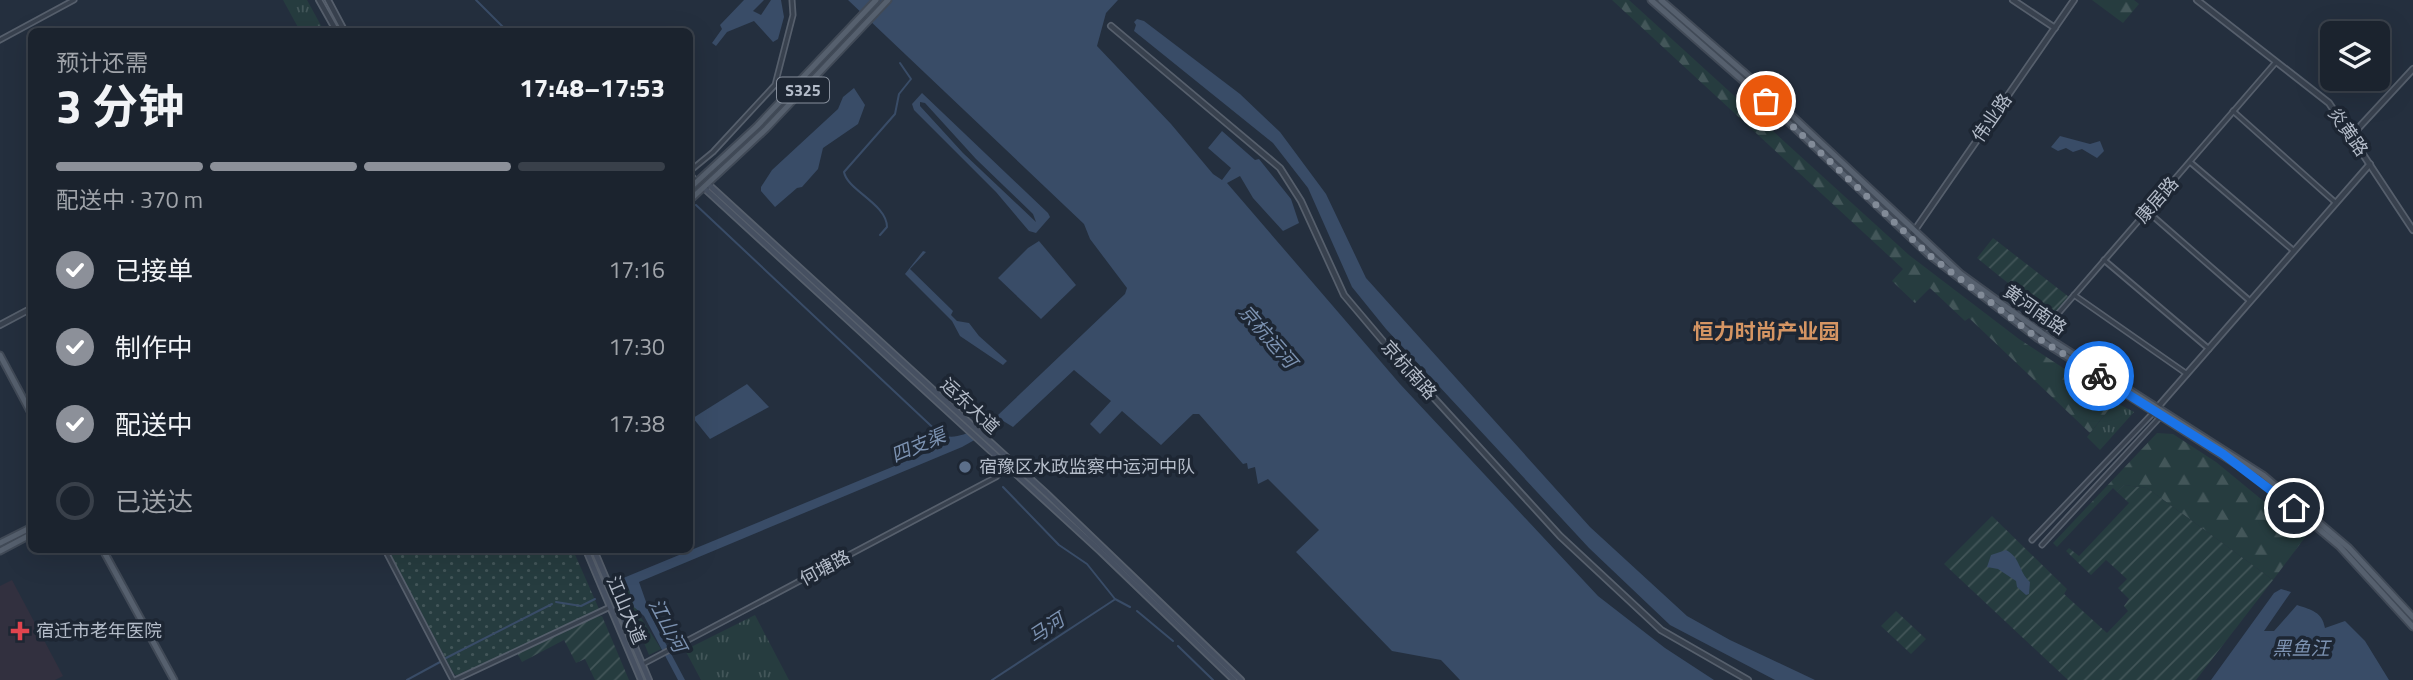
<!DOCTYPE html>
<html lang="zh">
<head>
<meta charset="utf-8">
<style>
	body { margin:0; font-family:"Titillium Web","Noto Sans SC",sans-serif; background:#282f3a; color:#f1f3f6; height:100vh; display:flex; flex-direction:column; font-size:26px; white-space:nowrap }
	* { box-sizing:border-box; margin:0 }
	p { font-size:23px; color:#a0a4aa }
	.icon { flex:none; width:38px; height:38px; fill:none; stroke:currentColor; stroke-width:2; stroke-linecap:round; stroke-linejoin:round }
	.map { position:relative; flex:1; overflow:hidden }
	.side { position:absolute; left:28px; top:28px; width:665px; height:525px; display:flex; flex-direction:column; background:#1b232e; border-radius:10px; box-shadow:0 7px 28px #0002,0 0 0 2px #39404a }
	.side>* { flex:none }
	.fabs { position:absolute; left:2320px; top:21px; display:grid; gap:14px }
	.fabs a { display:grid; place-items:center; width:70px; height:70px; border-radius:10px; background:#1b232e; box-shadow:0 7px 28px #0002,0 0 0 2px #39404a; font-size:35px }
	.pin { position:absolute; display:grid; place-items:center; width:60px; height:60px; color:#fff; margin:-30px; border:4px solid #fff; border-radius:50%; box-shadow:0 2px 7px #0007 }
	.courier { position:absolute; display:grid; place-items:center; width:70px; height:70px; margin:-35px; border:5px solid #1a73e8; border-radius:50%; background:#fff; color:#222; box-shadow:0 2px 9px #0007 }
	.headline em { font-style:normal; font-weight:700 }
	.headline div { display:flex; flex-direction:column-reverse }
	.headline { display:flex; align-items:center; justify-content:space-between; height:119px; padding:0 28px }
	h1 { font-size:46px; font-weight:700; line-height:52px }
	.bar { display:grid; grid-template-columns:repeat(4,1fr); gap:10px 7px; align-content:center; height:84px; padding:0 28px }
	.bar i { height:9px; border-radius:5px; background:#39404a }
	.bar .on { background:#8c9099 }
	.bar p { grid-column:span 4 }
	ol { padding:0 28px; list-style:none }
	li { display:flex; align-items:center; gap:21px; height:77px }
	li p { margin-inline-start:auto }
	li .icon { padding:7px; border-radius:50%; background:#8c9099; color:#fff; stroke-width:4 }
	li:last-child { color:#a0a4aa }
	li i { width:38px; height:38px; border:4px solid #39404a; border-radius:50% }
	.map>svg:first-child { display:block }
	.medical { fill:#32303f }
	.grass { fill:url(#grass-tufts) }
	.forest { fill:url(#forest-firs) }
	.park { fill:url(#park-dots) }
	.garden { fill:url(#garden-furrows) }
	.water { fill:#394c67; fill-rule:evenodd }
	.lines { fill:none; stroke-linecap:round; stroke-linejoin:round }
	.stream { stroke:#394c67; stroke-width:2 }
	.minor-casing { stroke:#565f6c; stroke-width:7 }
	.tertiary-casing { stroke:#565f6c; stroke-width:8 }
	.secondary-casing { stroke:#565f6c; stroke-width:8 }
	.primary-casing { stroke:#414a57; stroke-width:9 }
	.minor { stroke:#38414e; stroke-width:3.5 }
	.tertiary { stroke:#38414e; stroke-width:4.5 }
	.secondary { stroke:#465061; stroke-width:4.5 }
	.primary { stroke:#56606e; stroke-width:5 }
	.done { stroke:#828b98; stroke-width:7; stroke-dasharray:0 12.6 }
	.route { stroke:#1a73e8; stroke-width:9 }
	.service-dot { fill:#5c6f8a; stroke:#1d2633; stroke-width:2.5 }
	.health-dot { fill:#e0444e; stroke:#1d2633; stroke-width:2.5 }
	.labels { text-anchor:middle; stroke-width:7; stroke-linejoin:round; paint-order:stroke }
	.shield { fill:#1d2633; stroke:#878f9c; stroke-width:2 }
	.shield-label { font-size:16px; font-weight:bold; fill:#b4bcc9 }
	.street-label { font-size:18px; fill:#b4bcc9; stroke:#1d2633 }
	.poi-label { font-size:18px; fill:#b4bcc9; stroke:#1d2633; text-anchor:start }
	.water-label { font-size:19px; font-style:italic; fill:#7c92b1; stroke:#1d2633 }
	.quarter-label { font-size:21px; font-weight:bold; fill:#d59563; stroke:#1d2633 }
</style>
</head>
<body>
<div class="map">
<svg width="2413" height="680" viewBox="0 0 2413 680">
	<defs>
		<pattern id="grass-tufts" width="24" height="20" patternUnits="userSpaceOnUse" patternTransform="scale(1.75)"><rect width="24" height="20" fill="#263c3f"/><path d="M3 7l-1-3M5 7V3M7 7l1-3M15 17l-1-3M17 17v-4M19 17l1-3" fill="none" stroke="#435659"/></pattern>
		<pattern id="forest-firs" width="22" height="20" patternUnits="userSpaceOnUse" patternTransform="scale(1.75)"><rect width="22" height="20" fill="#263c3f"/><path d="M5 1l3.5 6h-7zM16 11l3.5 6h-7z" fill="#435659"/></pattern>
		<pattern id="park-dots" width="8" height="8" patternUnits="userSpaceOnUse" patternTransform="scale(1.75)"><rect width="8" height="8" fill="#263c3f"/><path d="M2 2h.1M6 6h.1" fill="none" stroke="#435659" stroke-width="1.8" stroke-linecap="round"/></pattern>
		<pattern id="garden-furrows" width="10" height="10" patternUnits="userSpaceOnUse" patternTransform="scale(1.75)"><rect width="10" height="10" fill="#263c3f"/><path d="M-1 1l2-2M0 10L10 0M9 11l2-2" fill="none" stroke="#435659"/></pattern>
	</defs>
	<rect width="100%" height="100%" fill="#242f3e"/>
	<polygon class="medical" points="12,580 63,676 55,680 0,680 0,586"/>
	<g class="grass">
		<polygon points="283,0 307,0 324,31 300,31"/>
		<polygon points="2115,402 2134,412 2100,450 2087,437"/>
		<path d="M629,589C634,611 649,629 661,649L649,655L622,590Z"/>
		<polygon points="755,615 789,680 701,680 685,650"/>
	</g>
	<g class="forest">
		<polygon points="1612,0 1629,0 1909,255 2019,339 2115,402 2090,433 1969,318 1965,321 1930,288 1915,303 1892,281 1903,269"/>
		<polygon points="2092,0 2134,0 2139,4 2123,23"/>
		<polygon points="2157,433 2173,434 2216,462 2306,536 2273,580 2147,488 2124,485 2117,492 2113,488 2057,547 2053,543"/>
	</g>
	<polygon class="park" points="388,550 573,550 599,609 458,676 454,674"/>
	<g class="garden">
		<polygon points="1993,238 2069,297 2051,318 1977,258"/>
		<polygon points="2124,485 2147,488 2273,580 2196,680 2068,680 1944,564 1992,516 2067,589 2064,594 2107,633 2128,611 2124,606 2129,599 2118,588 2127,579 2106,560 2091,575 2066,551 2069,548 2079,556 2129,503 2117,492"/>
		<polygon points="1896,611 1926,639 1911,654 1881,626"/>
		<polygon points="602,616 629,680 595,680 585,659 576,663 564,640 522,662 516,651 591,617"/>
	</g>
	<g class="water">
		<polygon points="744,0 764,0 753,11 761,15 771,0 781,0 784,17 778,39 773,42 754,21 727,32 716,46 712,43 722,29 720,25"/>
		<path d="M848,0H1118L1106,13L1097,46L1171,124L1213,174L1222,180L1231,168L1208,148L1222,131L1255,160L1259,159L1291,199L1299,223L1283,231L1253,198L1240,176L1227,183L1400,384L1598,596L1665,648L1714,680H1460L1441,660L1392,651L1296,552L1319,530L1268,479L1258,484L1255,467L1248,469L1247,463L1243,464L1199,414H1193L1161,445L1122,411L1100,434L1090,424L1111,401L1074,370L1013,427L1000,419L990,424L987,433L962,447L639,582L651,616L685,680H678L644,616L634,607L629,589L619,591L616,581L943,446L946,436C962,440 985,424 998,415L1125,294L1127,288L1090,239L1084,224Z"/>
		<polygon points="1137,19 1144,21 1240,94 1280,132 1326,194 1366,278 1590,527 1687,616 1730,640 1815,680 1775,680 1670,625 1589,548 1386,329 1352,287 1308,188 1273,143 1134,31 1136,25 1134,22"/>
		<polygon points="854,88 865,105 858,124 823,148 818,169 802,187 797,188 775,207 761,191 761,187 772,170 838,109 843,97"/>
		<path d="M922,93L1048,213L1050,217L1036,233L1029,231L996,192L914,110L912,104ZM920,102L925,103L976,159L1033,214L1036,222L963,153L920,106Z"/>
		<polygon points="2060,136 2090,144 2100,141 2104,151 2097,158 2082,149 2073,152 2066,148 2058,151 2051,147"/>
		<polygon points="1039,241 1076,285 1041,319 998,278 1028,248"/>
		<polygon points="923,251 926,252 910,269 953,311 951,315 957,321 969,323 979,336 1007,361 1003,365 960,336 952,321 905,274"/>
		<polygon points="747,384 769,407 710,439 693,418"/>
		<path d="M2006,550C2021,558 2018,571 2030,582L2029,594L2026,595L2017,587L2016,581L1998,569L1987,567L1991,555Z"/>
		<path d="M2281,589L2291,592L2264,631H2274L2297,605C2312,610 2322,612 2325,628L2345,621L2365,641L2389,680H2211L2274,593Z"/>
	</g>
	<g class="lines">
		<g class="stream">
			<polyline points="476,0 508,32"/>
			<polyline points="696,205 944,438"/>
			<path d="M880,235L887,227C887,204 847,190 844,172L895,114L899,94L911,79L900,63"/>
			<polyline points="1003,487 1059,545 1087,564 1115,599 1130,607"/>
			<polyline points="556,602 581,606 595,599"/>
			<polyline points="1137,611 1173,641"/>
			<polyline points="1178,646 1213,680"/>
			<polyline points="446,658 552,604"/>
			<polyline points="407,680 440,662"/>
			<polyline points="992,680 1114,600"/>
		</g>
		<g class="minor-casing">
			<g id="minor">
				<polyline points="0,40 74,0"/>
				<polyline points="2233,111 2336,203"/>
				<polyline points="2190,162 2294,251"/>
				<polyline points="690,171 713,152 775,85 793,15 792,0"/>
				<polyline points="690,174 697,182"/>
				<polyline points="2147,211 2250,301"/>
				<polyline points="2104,260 2209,349"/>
				<polyline points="2074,295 2187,374"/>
				<polyline points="2037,338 2276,62"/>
				<polyline points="2032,540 2154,412"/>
				<polyline points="2042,545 2162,415"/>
				<polyline points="385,550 453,680"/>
				<polyline points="643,664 996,477 1007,466"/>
				<polyline points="455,680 610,607"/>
			</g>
		</g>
		<g class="tertiary-casing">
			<g id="tertiary">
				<polyline points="319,0 337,32"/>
				<polyline points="328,0 345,32"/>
				<polyline points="2013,0 2055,28"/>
				<polyline points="2197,0 2329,103 2413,230"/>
				<polyline points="1111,26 1280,168 1301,201 1344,295 1393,353 1560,536 1661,630 1748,680"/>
				<polyline points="2352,135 2413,69"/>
				<polyline points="1910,237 2074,0"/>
				<polyline points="0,325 32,308"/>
				<polyline points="2157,408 2370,164"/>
			</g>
		</g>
		<g class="secondary-casing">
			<g id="secondary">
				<polyline points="708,184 1046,493 1241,680"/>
				<polyline points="704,188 1100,551 1234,680"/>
				<polyline points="586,550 641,680"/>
				<polyline points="594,550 649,680"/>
			</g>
		</g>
		<g class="primary-casing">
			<g id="primary">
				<polyline points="1651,0 1766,101 1929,255 2037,338 2258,478 2339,546 2413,627"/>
				<polyline points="1661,0 1769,94 1961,274 2053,341 2263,475 2349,548 2413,617"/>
				<polyline points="690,188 757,126 876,0"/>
				<polyline points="690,200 766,129 888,0"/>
				<polyline points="0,355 32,415"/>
				<polyline points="0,543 32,527"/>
				<polyline points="103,550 174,680"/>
				<polyline points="0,551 32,534"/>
			</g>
		</g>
		<use href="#minor" class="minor"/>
		<use href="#tertiary" class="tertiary"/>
		<use href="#secondary" class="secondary"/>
		<use href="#primary" class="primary"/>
	</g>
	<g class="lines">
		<polyline class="done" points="1766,101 1929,255 2036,337 2099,376"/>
		<polyline class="route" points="2099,376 2223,454 2294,508"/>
	</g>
	<circle class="service-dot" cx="965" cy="467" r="7"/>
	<path class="health-dot" d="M16.5 620.5h7v7h7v7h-7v7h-7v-7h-7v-7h7z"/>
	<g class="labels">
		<rect class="shield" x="777" y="77.5" width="52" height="25" rx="5"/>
		<g class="shield-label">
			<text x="803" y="96">S325</text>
		</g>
		<g class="street-label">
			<text transform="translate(1992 118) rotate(-55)" y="6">伟业路</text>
			<text transform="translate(2348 132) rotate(55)" y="6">炎黄路</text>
			<text transform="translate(2157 200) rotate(-49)" y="6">康居路</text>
			<text transform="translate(2035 310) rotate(35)" y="6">黄河南路</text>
			<text transform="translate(1409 370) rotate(48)" y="6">京杭南路</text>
			<text transform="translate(970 406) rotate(43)" y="6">运东大道</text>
			<text transform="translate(825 568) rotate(-28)" y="6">何塘路</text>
			<text transform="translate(626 610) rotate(67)" y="6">江山大道</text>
		</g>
		<g class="poi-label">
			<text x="979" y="473">宿豫区水政监察中运河中队</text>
			<text x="36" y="637">宿迁市老年医院</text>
		</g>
		<g class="water-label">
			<text transform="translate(1268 336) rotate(49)" y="7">京杭运河</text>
			<text transform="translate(918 445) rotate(-23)" y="7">四支渠</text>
			<text transform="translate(668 625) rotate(62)" y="7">江山河</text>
			<text transform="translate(1046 628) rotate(-33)" y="7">马河</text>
			<text x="2301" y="655">黑鱼汪</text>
		</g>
		<g class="quarter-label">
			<text x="1766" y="339">恒力时尚产业园</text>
		</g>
	</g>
</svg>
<div class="fabs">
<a><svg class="icon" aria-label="layers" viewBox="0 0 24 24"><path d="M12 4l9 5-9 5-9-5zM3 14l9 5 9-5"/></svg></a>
</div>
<div class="pin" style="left:1766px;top:101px;background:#ea580c"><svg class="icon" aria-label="bag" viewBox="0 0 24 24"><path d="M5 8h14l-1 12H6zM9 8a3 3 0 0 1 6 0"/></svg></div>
<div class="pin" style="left:2294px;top:508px;background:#1f2937"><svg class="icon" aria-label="home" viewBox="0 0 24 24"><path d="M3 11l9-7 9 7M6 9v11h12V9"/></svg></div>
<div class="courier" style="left:2099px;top:376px"><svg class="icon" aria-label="bike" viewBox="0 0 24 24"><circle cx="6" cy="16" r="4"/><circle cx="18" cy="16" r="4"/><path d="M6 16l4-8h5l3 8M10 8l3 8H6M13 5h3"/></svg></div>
<section class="side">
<div class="headline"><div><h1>3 分钟</h1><p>预计还需</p></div><em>17:48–17:53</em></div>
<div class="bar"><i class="on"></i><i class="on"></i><i class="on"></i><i></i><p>配送中 · 370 m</p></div>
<ol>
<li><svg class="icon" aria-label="check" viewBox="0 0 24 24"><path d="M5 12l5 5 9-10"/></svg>已接单<p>17:16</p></li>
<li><svg class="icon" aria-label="check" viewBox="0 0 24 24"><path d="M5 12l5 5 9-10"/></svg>制作中<p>17:30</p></li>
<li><svg class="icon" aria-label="check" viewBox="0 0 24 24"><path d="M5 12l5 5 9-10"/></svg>配送中<p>17:38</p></li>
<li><i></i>已送达</li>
</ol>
</section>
</div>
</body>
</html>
